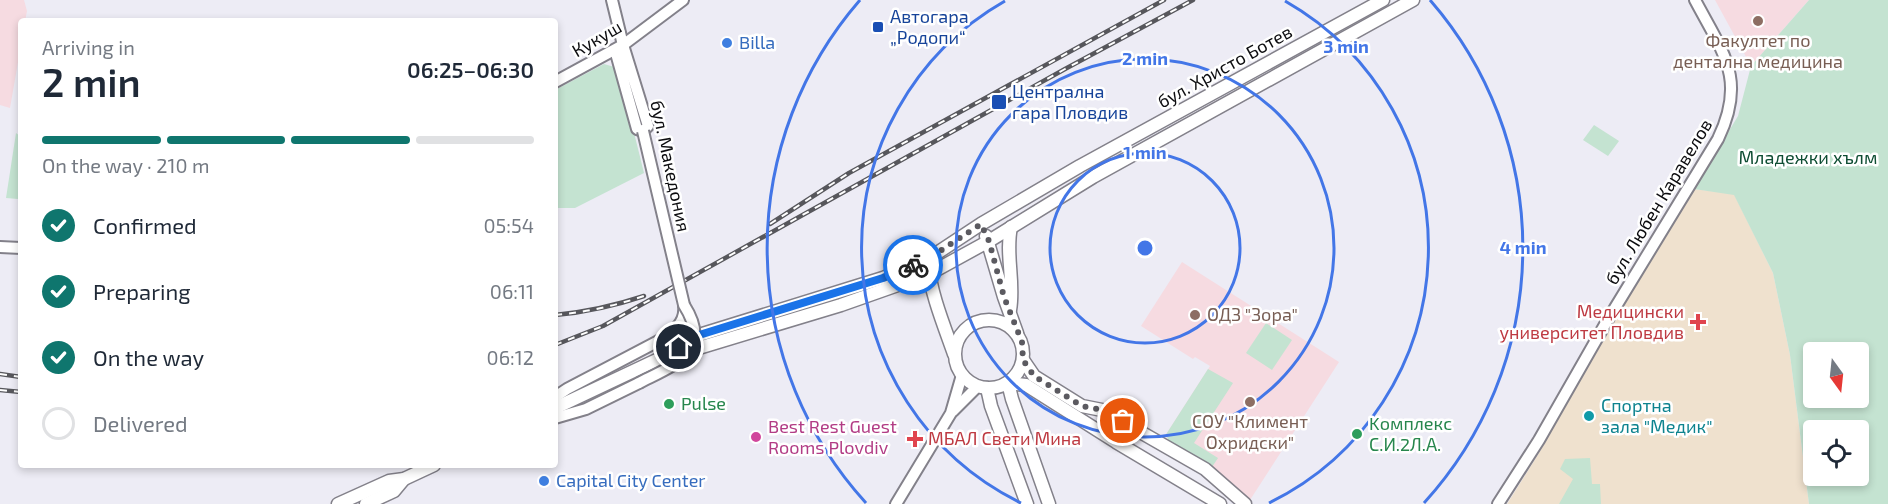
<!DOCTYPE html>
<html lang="en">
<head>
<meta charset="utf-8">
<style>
	body { margin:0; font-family:"Exo 2",sans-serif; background:#f6f6f7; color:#1f2937; height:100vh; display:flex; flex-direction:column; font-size:22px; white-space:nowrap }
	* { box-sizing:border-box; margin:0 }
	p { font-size:20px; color:#747a83 }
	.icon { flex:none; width:33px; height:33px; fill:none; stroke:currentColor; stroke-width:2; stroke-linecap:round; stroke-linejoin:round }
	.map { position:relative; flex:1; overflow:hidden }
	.panel { position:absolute; left:18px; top:18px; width:540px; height:450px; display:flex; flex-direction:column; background:#fff; border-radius:6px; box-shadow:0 3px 9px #0003 }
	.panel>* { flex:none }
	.needle { width:39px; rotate:165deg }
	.controls { position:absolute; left:1803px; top:342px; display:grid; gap:12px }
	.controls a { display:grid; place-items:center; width:66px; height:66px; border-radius:6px; background:#fff; box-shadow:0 3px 9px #0003; font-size:30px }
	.pin { position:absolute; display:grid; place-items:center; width:51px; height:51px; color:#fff; margin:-26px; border:3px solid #fff; border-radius:50%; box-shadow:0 2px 6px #0007 }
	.courier { position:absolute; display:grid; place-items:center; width:60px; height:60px; margin:-30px; border:4px solid #1a73e8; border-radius:50%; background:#fff; color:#222; box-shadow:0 2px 8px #0007 }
	.summary em { font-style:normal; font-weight:600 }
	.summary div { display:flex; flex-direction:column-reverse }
	.summary { display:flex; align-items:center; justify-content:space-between; height:102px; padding:0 24px }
	h1 { font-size:39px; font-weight:600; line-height:45px }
	.bar { display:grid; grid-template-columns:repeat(4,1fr); gap:9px 6px; align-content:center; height:72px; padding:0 24px }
	.bar i { height:8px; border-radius:4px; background:#e0e1e3 }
	.bar .selected { background:#0f766e }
	.bar p { grid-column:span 4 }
	ol { padding:0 24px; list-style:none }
	li { display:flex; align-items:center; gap:18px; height:66px }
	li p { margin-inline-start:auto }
	li .icon { padding:6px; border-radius:50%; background:#0f766e; color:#fff; stroke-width:4 }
	li:last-child { color:#747a83 }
	li i { width:33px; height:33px; border:3px solid #e0e1e3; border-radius:50% }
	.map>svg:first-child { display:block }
	.education { fill:#f6dbe1 }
	.medical { fill:#efe1ce }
	.green { fill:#c4e3d1; fill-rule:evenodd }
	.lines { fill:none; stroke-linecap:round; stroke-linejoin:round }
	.minor-casing { stroke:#83818a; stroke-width:14 }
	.major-casing { stroke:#83818a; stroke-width:15 }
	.minor { stroke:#fff; stroke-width:10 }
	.major { stroke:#fff; stroke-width:12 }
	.rail-casing { stroke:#57575c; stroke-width:4.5 }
	.rail { stroke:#fff; stroke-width:2; stroke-dasharray:7; stroke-linecap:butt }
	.minor-bridge-casing { stroke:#83818a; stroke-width:14; stroke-linecap:butt }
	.minor-bridge { stroke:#fff; stroke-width:10 }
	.done { stroke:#5b5a60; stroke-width:6; stroke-dasharray:0 10.8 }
	.route { stroke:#1a73e8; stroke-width:8 }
	.ring { fill:none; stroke:#4376e7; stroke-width:3 }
	.education-dot { fill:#8d6e63; stroke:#fff; stroke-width:2 }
	.transit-dot { fill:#1a4fb4; stroke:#fff; stroke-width:2 }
	.shop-dot { fill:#3f7fe0; stroke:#fff; stroke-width:2 }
	.health-dot { fill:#e0444e; stroke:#fff; stroke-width:2 }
	.leisure-dot { fill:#2e9e5b; stroke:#fff; stroke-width:2 }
	.culture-dot { fill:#0f9aa8; stroke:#fff; stroke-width:2 }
	.hotel-dot { fill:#d1479c; stroke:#fff; stroke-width:2 }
	.labels { text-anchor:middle; stroke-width:5; stroke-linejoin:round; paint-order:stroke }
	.transit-label { font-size:18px; fill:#164399; stroke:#fff; text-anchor:start }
	.street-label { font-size:18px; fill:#0c0c0f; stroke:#fff }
	.education-label { font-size:18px; fill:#785e54; stroke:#fff }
	.shop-label { font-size:18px; fill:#366cbe; stroke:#fff; text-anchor:start }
	.park-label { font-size:18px; fill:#0e4d33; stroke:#fff }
	.health-label { font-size:18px; fill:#be3a42; stroke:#fff; text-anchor:end }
	.leisure-label { font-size:18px; fill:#27864d; stroke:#fff; text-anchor:start }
	.culture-label { font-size:18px; fill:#0d838f; stroke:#fff; text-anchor:start }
	.hotel-label { font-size:18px; fill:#b23c85; stroke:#fff; text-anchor:start }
	.centre { fill:#4376e7; stroke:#fff; stroke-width:3 }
	.ring-label { font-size:18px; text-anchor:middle; font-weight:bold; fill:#4376e7; stroke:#fff; stroke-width:5; stroke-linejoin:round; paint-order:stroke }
</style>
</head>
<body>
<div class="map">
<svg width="1888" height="504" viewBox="0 0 1888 504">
	<rect width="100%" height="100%" fill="#edecf5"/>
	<g class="education">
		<polygon points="0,0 24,0 27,11 25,21 21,21 21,45 10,108 0,105"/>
		<polygon points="1715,0 1809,0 1751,66"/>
		<polygon points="1182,262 1339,362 1250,500 1210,470 1166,443 1168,438 1165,436 1210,366 1195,357 1193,359 1141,326"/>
	</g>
	<polygon class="medical" points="1694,189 1734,194 1773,273 1790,355 1809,504 1507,504 1539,453 1632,290"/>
	<g class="green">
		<path d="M1809,0H1888V504H1809L1790,355L1773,273L1734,195L1694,189L1738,116L1751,66ZM1814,352H1858V398H1814ZM1814,430H1858V476H1814Z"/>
		<polygon points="604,64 618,68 644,173 575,208 555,208 555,90"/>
		<polygon points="1594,125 1619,141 1608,156 1583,140"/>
		<polygon points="16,133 21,137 21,203 18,203 18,199 6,198"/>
		<polygon points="1266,323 1292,340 1272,370 1246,353"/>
		<polygon points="1208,369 1233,383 1194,443 1218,458 1210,470 1166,443 1168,438 1165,436"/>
		<polygon points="1590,458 1592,484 1600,484 1601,504 1559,504 1573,479 1560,469 1565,459"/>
	</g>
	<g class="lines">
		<g class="minor-casing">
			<g id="minor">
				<polyline points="612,0 623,45 648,126 643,131 637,129 617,57 623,45"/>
				<polyline points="555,82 623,45 683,0"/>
				<polyline points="0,247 21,248"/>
				<path d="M555,397L567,389L668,336C678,327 686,319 684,305"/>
				<polyline points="953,411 978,386"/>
				<polyline points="555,418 586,409 639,383"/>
				<polyline points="896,504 951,413 962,375"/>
				<path d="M1498,504L1539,440L1607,321L1718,139C1747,79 1723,53 1695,0"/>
			</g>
		</g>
		<g class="major-casing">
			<g id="major">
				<polyline points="986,236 1004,297 1017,333"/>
				<path d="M929,267C929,289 946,331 954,354"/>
				<path d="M1010,310C1015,282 1005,254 1011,227"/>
				<circle cx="989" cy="354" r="34"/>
				<polyline points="682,353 841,305 929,274 989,241 1093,177 1413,0"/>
				<polyline points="1023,360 1034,376 1082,406 1102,410 1205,469 1245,504"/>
				<polyline points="1008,383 1026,385 1116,442 1220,504"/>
				<polyline points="1008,383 1012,399 1049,504"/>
				<polyline points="987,388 991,406 1027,504"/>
				<polyline points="555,408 661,358 696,336 883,278 934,255 981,224 1080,166 1383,0"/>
				<polyline points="338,504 389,481 404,479 434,465"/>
				<polyline points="366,504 394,491 404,479"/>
			</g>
		</g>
		<use href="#minor" class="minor"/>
		<use href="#major" class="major"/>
		<g class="rail-casing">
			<g id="rail">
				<polyline points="770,224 849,173 1164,0"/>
				<path d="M555,315C587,312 614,306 644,296"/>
				<polyline points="555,345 603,326 1065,69 1193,0"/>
				<polyline points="0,374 21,377"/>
				<polyline points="0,390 21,392"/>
			</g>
		</g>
		<use href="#rail" class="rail"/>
		<g class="minor-bridge-casing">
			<path id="minor-bridge" d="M639,383C674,365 714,352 684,305L643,131"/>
		</g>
		<use href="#minor-bridge" class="minor-bridge"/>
	</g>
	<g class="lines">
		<polyline class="done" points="913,265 934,255 981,224 989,241 1004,297 1022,342 1023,360 1034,376 1082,406 1102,410 1123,421"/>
		<polyline class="route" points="679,347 696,336 883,278 913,265"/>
	</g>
	<g class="ring">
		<circle cx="1145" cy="248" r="95"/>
		<circle cx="1145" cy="248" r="189"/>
		<path d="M1021 503A284 284 0 0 1 1005 1M1285 1A284 284 0 0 1 1269 503"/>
		<path d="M866 503A378 378 0 0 1 860 0M1430 0A378 378 0 0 1 1424 503"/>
	</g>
	<g class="education-dot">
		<circle cx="1758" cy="21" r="6"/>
		<circle cx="1195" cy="315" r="6"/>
		<circle cx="1250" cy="402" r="6"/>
	</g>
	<g class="transit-dot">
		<rect x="872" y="21" width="12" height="12" rx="3"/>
		<rect x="991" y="94" width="16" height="16" rx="3"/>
	</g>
	<g class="shop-dot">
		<circle cx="727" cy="43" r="6"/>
		<circle cx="544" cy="481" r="6"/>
	</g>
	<g class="health-dot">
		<path d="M1695 313h6v6h6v6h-6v6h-6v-6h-6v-6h6z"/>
		<path d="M912 430h6v6h6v6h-6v6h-6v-6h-6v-6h6z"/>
	</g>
	<g class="leisure-dot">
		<circle cx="669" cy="404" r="6"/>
		<circle cx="1357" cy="434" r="6"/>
	</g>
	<circle class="culture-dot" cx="1589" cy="416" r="6"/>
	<circle class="hotel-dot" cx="756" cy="437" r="6"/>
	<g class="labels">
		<g class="transit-label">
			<text x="890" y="23">Автогара<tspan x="890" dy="21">„Родопи“</tspan></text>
			<text x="1012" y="98">Централна<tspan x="1012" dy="21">гара Пловдив</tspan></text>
		</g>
		<g class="street-label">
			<text transform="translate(597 39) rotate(-30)" y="6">Кукуш</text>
			<text transform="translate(1225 67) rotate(-29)" y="6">бул. Христо Ботев</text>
			<text transform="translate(670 166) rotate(78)" y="6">бул. Македония</text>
			<text transform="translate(1659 202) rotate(-59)" y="6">бул. Любен Каравелов</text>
		</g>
		<g class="education-label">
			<text x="1758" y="47">Факултет по<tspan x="1758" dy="21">дентална медицина</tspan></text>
			<text x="1207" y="321" text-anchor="start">ОДЗ "Зора"</text>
			<text x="1250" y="428">СОУ "Климент<tspan x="1250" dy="21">Охридски"</tspan></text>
		</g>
		<g class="shop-label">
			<text x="739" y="49">Billa</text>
			<text x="556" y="487">Capital City Center</text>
		</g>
		<g class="park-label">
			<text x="1808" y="164">Младежки хълм</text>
		</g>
		<g class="health-label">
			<text x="1684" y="318">Медицински<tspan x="1684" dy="21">университет Пловдив</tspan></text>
			<text x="928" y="445" text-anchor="start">МБАЛ Свети Мина</text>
		</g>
		<g class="leisure-label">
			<text x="681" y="410">Pulse</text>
			<text x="1369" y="430">Kомплекс<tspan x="1369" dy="21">С.И.2Л.А.</tspan></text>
		</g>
		<g class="culture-label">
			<text x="1601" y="412">Спортна<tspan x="1601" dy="21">зала "Медик"</tspan></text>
		</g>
		<g class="hotel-label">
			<text x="768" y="433">Best Rest Guest<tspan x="768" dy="21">Rooms Plovdiv</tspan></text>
		</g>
	</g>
	<circle cx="1145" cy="248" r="9" class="centre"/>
	<g class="ring-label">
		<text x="1346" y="53">3 min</text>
		<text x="1145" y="65">2 min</text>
		<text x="1145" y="159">1 min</text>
		<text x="1523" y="254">4 min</text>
	</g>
</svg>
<div class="controls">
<a><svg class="needle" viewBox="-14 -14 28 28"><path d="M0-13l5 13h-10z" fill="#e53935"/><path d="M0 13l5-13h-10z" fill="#747a83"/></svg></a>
<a><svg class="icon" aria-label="locate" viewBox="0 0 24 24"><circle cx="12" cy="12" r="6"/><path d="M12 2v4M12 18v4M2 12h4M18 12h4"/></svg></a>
</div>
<div class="pin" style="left:1123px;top:421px;background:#ea580c"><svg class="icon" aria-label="bag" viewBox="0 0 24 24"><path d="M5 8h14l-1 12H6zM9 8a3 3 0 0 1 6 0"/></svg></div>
<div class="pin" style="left:679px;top:347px;background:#1f2937"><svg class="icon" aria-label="home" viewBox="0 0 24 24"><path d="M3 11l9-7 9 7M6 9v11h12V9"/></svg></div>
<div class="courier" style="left:913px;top:265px"><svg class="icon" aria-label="bike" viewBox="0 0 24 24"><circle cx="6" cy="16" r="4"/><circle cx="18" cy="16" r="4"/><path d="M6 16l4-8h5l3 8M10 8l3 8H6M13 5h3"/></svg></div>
<section class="panel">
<div class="summary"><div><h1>2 min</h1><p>Arriving in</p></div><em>06:25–06:30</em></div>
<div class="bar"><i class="selected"></i><i class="selected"></i><i class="selected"></i><i></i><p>On the way · 210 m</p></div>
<ol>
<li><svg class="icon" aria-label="check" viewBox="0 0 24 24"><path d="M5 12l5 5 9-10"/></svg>Confirmed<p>05:54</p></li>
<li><svg class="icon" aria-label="check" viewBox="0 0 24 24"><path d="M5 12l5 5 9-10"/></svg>Preparing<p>06:11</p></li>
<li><svg class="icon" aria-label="check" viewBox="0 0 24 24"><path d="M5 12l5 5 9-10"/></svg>On the way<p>06:12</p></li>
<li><i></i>Delivered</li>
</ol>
</section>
</div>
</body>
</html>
